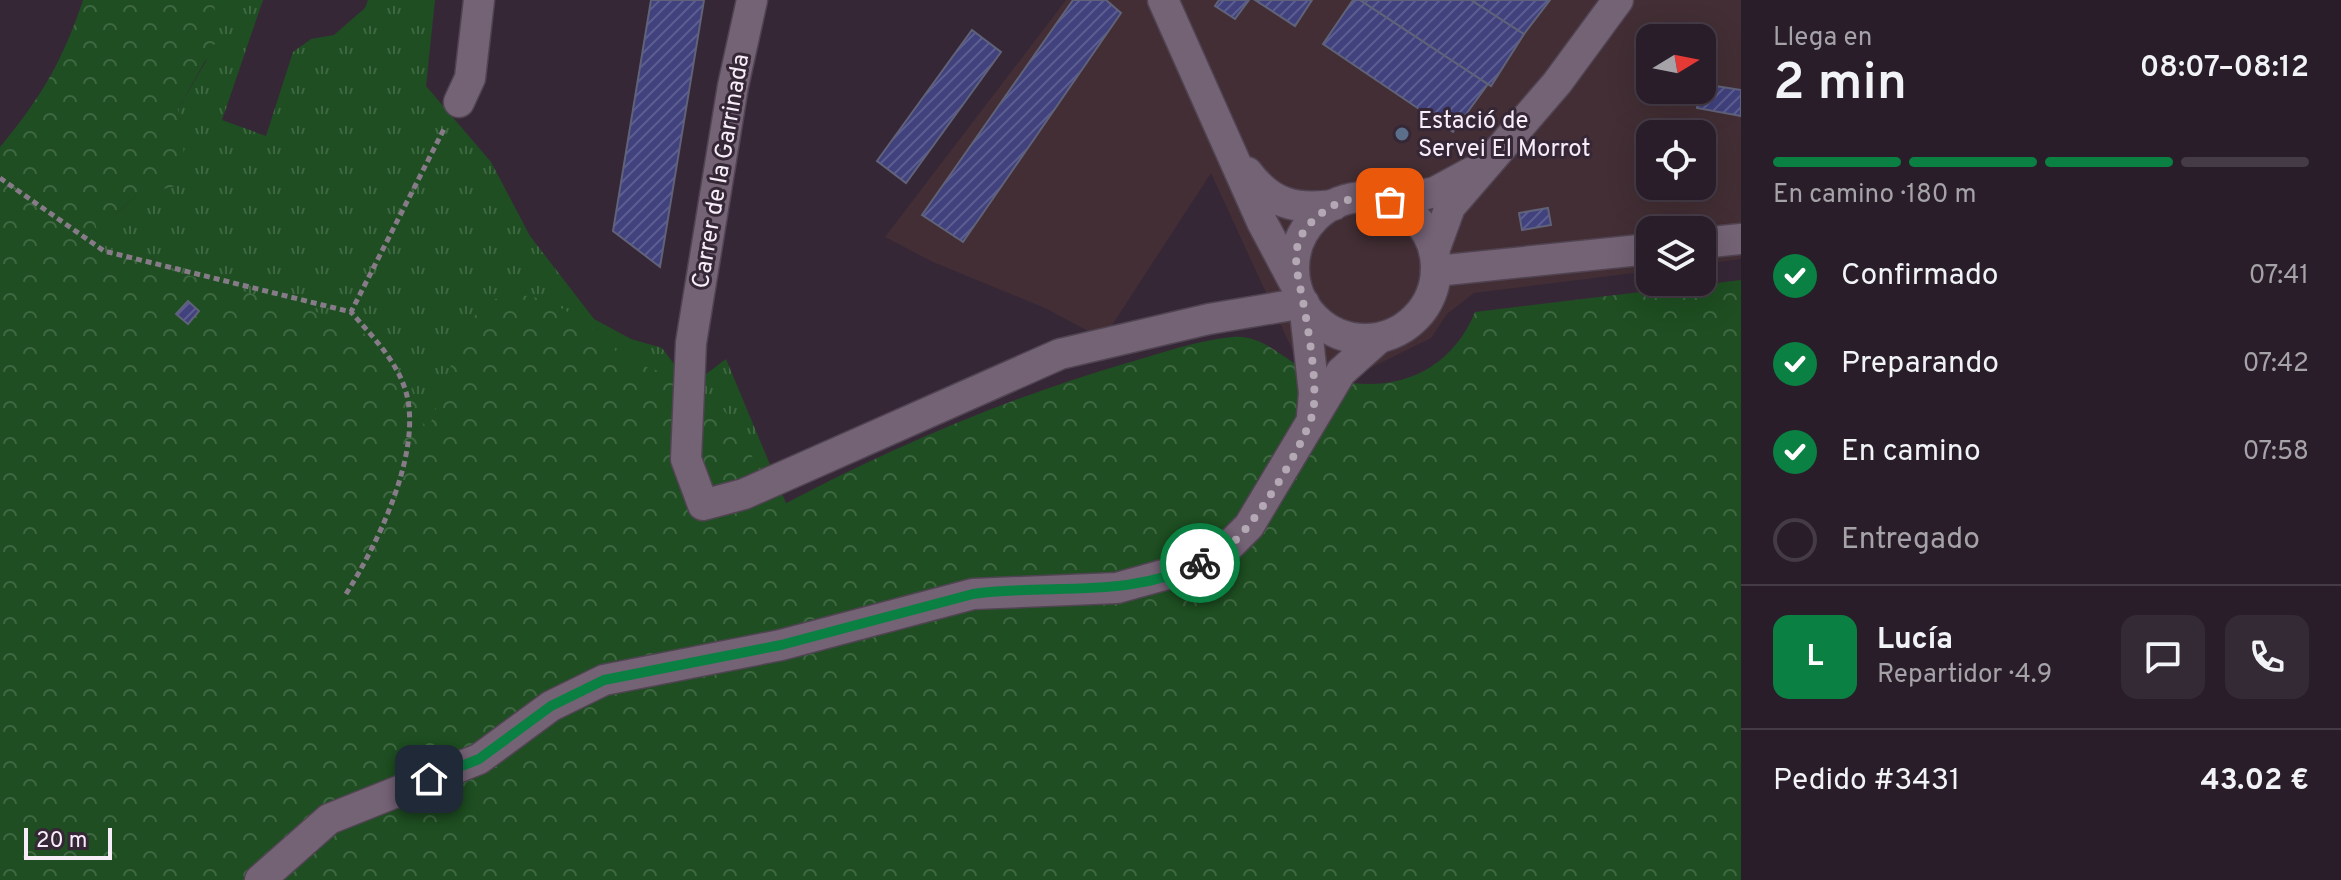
<!DOCTYPE html>
<html lang="es">
<head>
<meta charset="utf-8">
<style>
	body { margin:0; font-family:Overpass,sans-serif; background:#342a35; color:#f1f3f6; height:100vh; display:flex; flex-direction:column; font-size:30px; white-space:nowrap }
	* { box-sizing:border-box; margin:0 }
	p { font-size:26px; color:#a5a2a8 }
	.icon { flex:none; width:44px; height:44px; fill:none; stroke:currentColor; stroke-width:2; stroke-linecap:round; stroke-linejoin:round }
	.map { position:relative; flex:1; overflow:hidden }
	.panel { display:flex; flex-direction:column; background:#281d29; width:600px }
	.panel>* { flex:none }
	.needle { width:52px; rotate:80deg }
	.buttons { position:absolute; left:1636px; top:24px; display:grid; gap:16px }
	.buttons a { display:grid; place-items:center; width:80px; height:80px; border-radius:16px; background:#281d29; box-shadow:0 8px 32px #0002,0 0 0 2px #443b46; font-size:40px }
	.scale { position:absolute; left:24px; bottom:20px; width:88px; box-sizing:border-box; padding-left:8px; border:4px solid #f7edf8; border-top:0; font-size:22px; line-height:28px; white-space:nowrap; color:#f7edf8; -webkit-text-stroke:6px #362737; paint-order:stroke }
	.pin { position:absolute; display:grid; place-items:center; width:68px; height:68px; color:#fff; margin:-34px; border-radius:16px; box-shadow:0 4px 12px #0006 }
	.courier { position:absolute; display:grid; place-items:center; width:80px; height:80px; margin:-40px; border:6px solid #0b8043; border-radius:50%; background:#fff; color:#222; box-shadow:0 2px 10px #0007 }
	.overview em { font-style:normal; font-weight:600 }
	.overview div { display:flex; flex-direction:column-reverse }
	.overview { display:flex; align-items:center; justify-content:space-between; height:136px; padding:0 32px }
	h1 { font-size:52px; font-weight:600; line-height:60px }
	.bar { display:grid; grid-template-columns:repeat(4,1fr); gap:12px 8px; align-content:center; height:96px; padding:0 32px }
	.bar i { height:10px; border-radius:6px; background:#443b46 }
	.bar .selected { background:#0b8043 }
	.bar p { grid-column:span 4 }
	.line { display:flex; align-items:center; gap:20px; padding:0 32px; border-top:2px solid #443b46 }
	.line div { flex:1 }
	.round { display:grid; place-items:center; flex:none; width:84px; height:84px; border-radius:16px; background:#342a35 }
	ol { padding:0 32px; list-style:none }
	li { display:flex; align-items:center; gap:24px; height:88px }
	li p { margin-inline-start:auto }
	li .icon { padding:8px; border-radius:50%; background:#0b8043; color:#fff; stroke-width:4 }
	li:last-child { color:#a5a2a8 }
	li i { width:44px; height:44px; border:4px solid #443b46; border-radius:50% }
	main { display:flex; flex:1; min-height:0 }
	.map>svg:first-child { display:block }
	.industrial { fill:#422e34; fill-rule:evenodd }
	.grass { fill:url(#grass-tufts) }
	.forest { fill:url(#forest-crowns) }
	.building { fill:url(#building-hatch); stroke:#606279; stroke-width:2 }
	.lines { fill:none; stroke-linecap:round; stroke-linejoin:round }
	.minor-casing { stroke:#514452; stroke-width:33 }
	.path { stroke:#887b89; stroke-width:5; stroke-dasharray:6 4; stroke-linecap:butt }
	.minor { stroke:#746275; stroke-width:30 }
	.done { stroke:#b3a8b4; stroke-width:8; stroke-dasharray:0 14.4 }
	.route { stroke:#0b8043; stroke-width:10 }
	.service-dot { fill:#5c6f8a; stroke:#362737; stroke-width:3 }
	.labels { text-anchor:middle; stroke-width:6; stroke-linejoin:round; paint-order:stroke }
	.poi-label { font-size:24px; fill:#f7edf8; stroke:#362737; text-anchor:start }
	.street-label { font-size:24px; fill:#f7edf8; stroke:#362737 }
</style>
</head>
<body>
<main>
<div class="map">
<svg width="1741" height="880" viewBox="0 0 1741 880">
	<defs>
		<pattern id="grass-tufts" width="24" height="20" patternUnits="userSpaceOnUse" patternTransform="scale(2)"><rect width="24" height="20" fill="#1e4e21"/><path d="M3 7l-1-3M5 7V3M7 7l1-3M15 17l-1-3M17 17v-4M19 17l1-3" fill="none" stroke="#3f6842"/></pattern>
		<pattern id="forest-crowns" width="20" height="18" patternUnits="userSpaceOnUse" patternTransform="scale(2)"><rect width="20" height="18" fill="#1e4e21"/><path d="M2 6a3 3 0 1 1 6 0M12 15a3 3 0 1 1 6 0" fill="none" stroke="#3f6842"/></pattern>
		<pattern id="building-hatch" width="6" height="6" patternUnits="userSpaceOnUse" patternTransform="scale(2)"><rect width="6" height="6" fill="#40417d"/><path d="M-1 1l2-2M0 6l6-6M5 7l2-2" fill="none" stroke="#5c5d90"/></pattern>
	</defs>
	<rect width="100%" height="100%" fill="#362737"/>
	<path class="industrial" d="M1066,0H1741V259L1702,264V230H1650V271L1474,293L1447,314L1431,338L1350,378L1296,358L1211,173L1103,339L1045,308L933,262L885,237ZM1650,38H1702V90H1650ZM1650,134H1702V186H1650Z"/>
	<polygon class="grass" points="214,0 263,0 222,120 266,136 293,52 311,39 334,35 365,8 368,0 435,0 426,86 491,162 530,236 594,319 631,339 662,348 683,376 702,377 726,359 826,599 133,880 0,867 0,172 115,215 136,196 181,135 178,109 206,61"/>
	<path class="forest" d="M83,0H214L217,40L178,109L185,162L175,186L136,196L115,215L94,219L103,251L355,323L411,388L427,432C442,400 459,320 489,302C526,281 570,311 599,333C609,340 615,354 625,358C667,378 689,372 725,412C748,438 760,477 775,509C888,449 1004,399 1127,363C1161,353 1198,340 1233,337C1263,334 1283,360 1309,371C1374,399 1446,383 1475,312L1741,280V880H0V147C41,98 63,60 83,0Z"/>
	<g class="building">
		<polygon points="651,0 704,0 660,267 613,231"/>
		<polygon points="1073,0 1106,0 1121,13 963,242 922,215"/>
		<polygon points="1219,0 1249,0 1235,19 1215,6"/>
		<polygon points="1255,0 1312,0 1295,26"/>
		<polygon points="1353,0 1360,0 1488,84 1453,132 1323,44"/>
		<polygon points="1360,0 1471,0 1524,34 1491,86"/>
		<polygon points="1471,0 1550,0 1524,34"/>
		<polygon points="972,30 1001,52 906,183 877,161"/>
		<polygon points="1703,84 1741,90 1741,116 1697,108"/>
		<polygon points="1548,208 1551,225 1522,230 1519,213"/>
		<polygon points="188,301 199,311 188,324 176,314"/>
	</g>
	<g class="lines">
		<g class="minor-casing">
			<g id="minor">
				<polyline points="752,0 733,86 691,343 686,459 703,505 744,494 1060,354 1209,319 1304,303 1314,393 1312,415"/>
				<polyline points="1163,0 1262,222 1295,284"/>
				<polyline points="459,102 470,78 479,0"/>
				<path d="M1247,172C1271,204 1295,210 1334,205"/>
				<circle cx="1365" cy="268" r="71"/>
				<polyline points="1390,202 1435,192 1472,172"/>
				<polyline points="1702,243 1741,239"/>
				<polyline points="1434,251 1450,207 1557,83 1618,0"/>
				<polyline points="1436,271 1650,249"/>
				<polyline points="260,880 329,819 479,759 551,706 604,680 781,645 973,594 1117,588 1196,566 1226,549 1249,526 1341,372 1378,339"/>
			</g>
		</g>
		<g class="path">
			<polyline points="0,178 104,251 351,312 445,127"/>
			<path d="M346,594C377,545 423,452 406,392C397,361 372,336 351,312"/>
		</g>
		<use href="#minor" class="minor"/>
	</g>
	<g class="lines">
		<path class="done" d="M1200,563C1209,559 1219,555 1227,548C1255,526 1301,450 1312,416C1319,392 1309,333 1304,307C1297,266 1283,240 1326,210C1346,196 1368,196 1390,202"/>
		<path class="route" d="M429,779L479,759L551,706L604,680L781,645L973,594C1050,583 1128,600 1200,563"/>
	</g>
	<circle class="service-dot" cx="1402" cy="134" r="8"/>
	<g class="labels">
		<g class="poi-label">
			<text x="1418" y="128">Estació de<tspan x="1418" dy="28">Servei El Morrot</tspan></text>
		</g>
		<g class="street-label">
			<text transform="translate(720 171) rotate(-80)" y="8">Carrer de la Garrinada</text>
		</g>
	</g>
</svg>
<div class="buttons">
<a><svg class="needle" viewBox="-14 -14 28 28"><path d="M0-13l5 13h-10z" fill="#e53935"/><path d="M0 13l5-13h-10z" fill="#a5a2a8"/></svg></a>
<a><svg class="icon" aria-label="locate" viewBox="0 0 24 24"><circle cx="12" cy="12" r="6"/><path d="M12 2v4M12 18v4M2 12h4M18 12h4"/></svg></a>
<a><svg class="icon" aria-label="layers" viewBox="0 0 24 24"><path d="M12 4l9 5-9 5-9-5zM3 14l9 5 9-5"/></svg></a>
</div>
<div class="scale">20 m</div>
<div class="pin" style="left:1390px;top:202px;background:#ea580c"><svg class="icon" aria-label="bag" viewBox="0 0 24 24"><path d="M5 8h14l-1 12H6zM9 8a3 3 0 0 1 6 0"/></svg></div>
<div class="pin" style="left:429px;top:779px;background:#1f2937"><svg class="icon" aria-label="home" viewBox="0 0 24 24"><path d="M3 11l9-7 9 7M6 9v11h12V9"/></svg></div>
<div class="courier" style="left:1200px;top:563px"><svg class="icon" aria-label="bike" viewBox="0 0 24 24"><circle cx="6" cy="16" r="4"/><circle cx="18" cy="16" r="4"/><path d="M6 16l4-8h5l3 8M10 8l3 8H6M13 5h3"/></svg></div>
</div>
<section class="panel">
<div class="overview"><div><h1>2 min</h1><p>Llega en</p></div><em>08:07–08:12</em></div>
<div class="bar"><i class="selected"></i><i class="selected"></i><i class="selected"></i><i></i><p>En camino · 180 m</p></div>
<ol>
<li><svg class="icon" aria-label="check" viewBox="0 0 24 24"><path d="M5 12l5 5 9-10"/></svg>Confirmado<p>07:41</p></li>
<li><svg class="icon" aria-label="check" viewBox="0 0 24 24"><path d="M5 12l5 5 9-10"/></svg>Preparando<p>07:42</p></li>
<li><svg class="icon" aria-label="check" viewBox="0 0 24 24"><path d="M5 12l5 5 9-10"/></svg>En camino<p>07:58</p></li>
<li><i></i>Entregado</li>
</ol>
<div class="line" style="height:144px"><b class="round" style="background:#0b8043;color:#fff">L</b><div><b>Lucía</b><p>Repartidor · 4.9</p></div><a class="round"><svg class="icon" aria-label="chat" viewBox="0 0 24 24"><path d="M4 5h16v11H9l-5 4z"/></svg></a><a class="round"><svg class="icon" aria-label="phone" viewBox="0 0 24 24"><path d="M5 4h4l2 5-3 2q2 4 5 5l2-3 5 2v4C11 20 4 13 5 4z"/></svg></a></div>
<div class="line" style="height:104px"><div>Pedido #3431</div><b>43.02 €</b></div>
</section>
</main>
</body>
</html>
